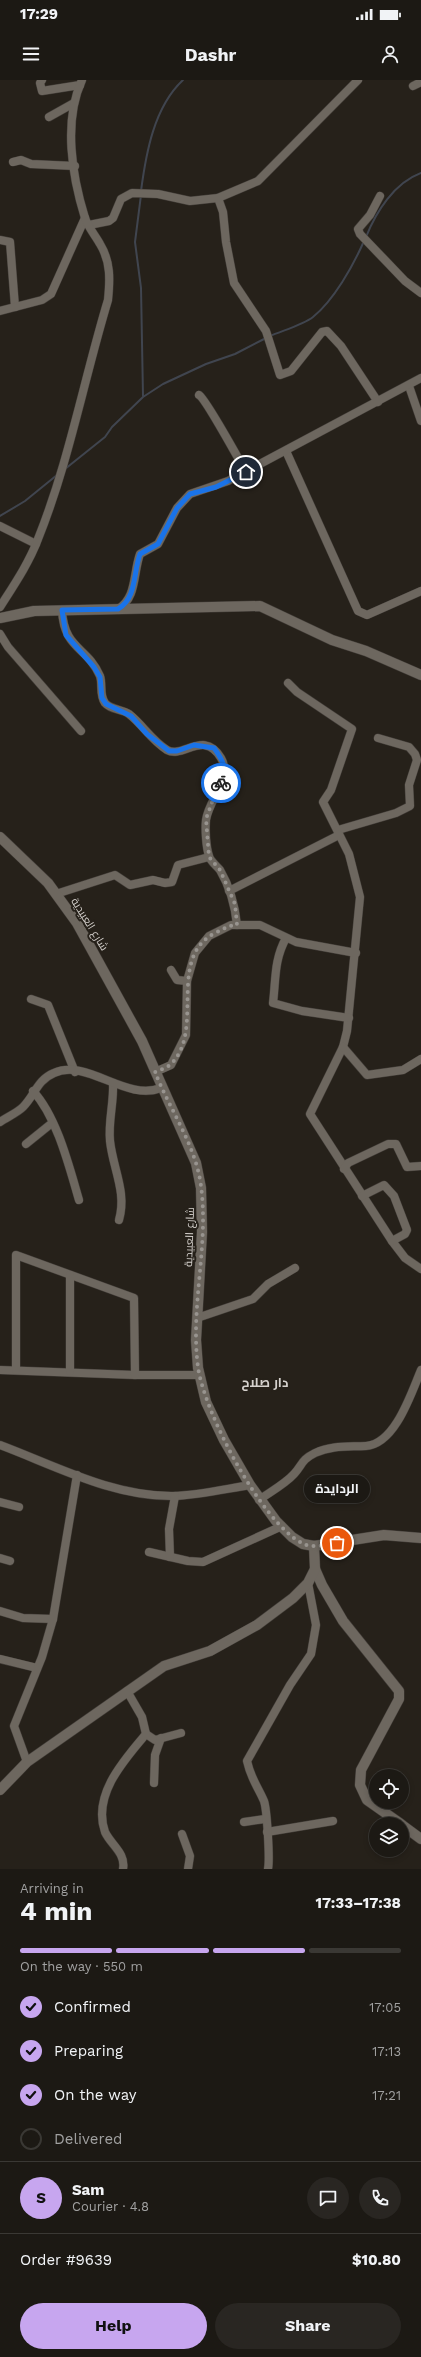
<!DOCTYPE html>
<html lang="en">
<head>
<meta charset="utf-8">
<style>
	body { margin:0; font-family:"Work Sans",Cairo,sans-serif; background:#292622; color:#f1f3f6; height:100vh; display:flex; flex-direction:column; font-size:15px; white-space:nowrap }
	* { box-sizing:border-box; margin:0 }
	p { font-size:13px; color:#a0a0a0 }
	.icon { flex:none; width:22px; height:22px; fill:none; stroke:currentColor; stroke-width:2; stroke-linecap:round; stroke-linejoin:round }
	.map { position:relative; height:1789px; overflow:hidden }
	.side { display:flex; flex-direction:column; background:#1c1914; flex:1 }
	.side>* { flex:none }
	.controls { position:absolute; left:369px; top:1689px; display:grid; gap:8px }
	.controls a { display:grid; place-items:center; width:40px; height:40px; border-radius:50%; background:#1c1914; box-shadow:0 2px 6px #0003,0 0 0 1px #3a3834; font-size:20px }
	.pin { position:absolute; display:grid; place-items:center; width:34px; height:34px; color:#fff; margin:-17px; border:2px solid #fff; border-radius:50%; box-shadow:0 1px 4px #0007 }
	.courier { position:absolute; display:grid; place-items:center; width:40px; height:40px; margin:-20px; border:3px solid #1a73e8; border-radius:50%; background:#fff; color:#222; box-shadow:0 1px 5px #0007 }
	.bubble { position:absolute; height:28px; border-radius:14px; background:#1c1914; box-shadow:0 2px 6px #0003,0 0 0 1px #3a3834; font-size:13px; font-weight:700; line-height:28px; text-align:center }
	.overview em { font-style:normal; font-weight:700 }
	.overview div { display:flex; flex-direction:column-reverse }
	.overview { display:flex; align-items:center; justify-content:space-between; height:68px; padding:0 20px }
	h1 { font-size:26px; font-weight:700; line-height:30px }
	.bar { display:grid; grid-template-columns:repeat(4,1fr); gap:6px 4px; align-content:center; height:48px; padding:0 20px }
	.bar i { height:5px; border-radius:3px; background:#3a3834 }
	.bar .selected { background:#c7a6ef }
	.bar p { grid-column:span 4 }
	.line { display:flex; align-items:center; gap:10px; padding:0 20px; border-top:1px solid #3a3834 }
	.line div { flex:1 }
	.round { display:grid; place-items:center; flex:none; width:42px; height:42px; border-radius:21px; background:#292622 }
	ol { padding:0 20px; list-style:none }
	li { display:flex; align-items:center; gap:12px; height:44px }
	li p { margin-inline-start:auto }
	li .icon { padding:4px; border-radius:50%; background:#c7a6ef; color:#111; stroke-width:4 }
	li:last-child { color:#a0a0a0 }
	li i { width:22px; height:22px; border:2px solid #3a3834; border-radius:50% }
	.action { display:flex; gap:8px; margin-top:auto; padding:8px 20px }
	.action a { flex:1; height:46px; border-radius:24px; background:#c7a6ef; color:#111; font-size:16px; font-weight:700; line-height:46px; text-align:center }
	.action a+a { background:#292622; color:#f1f3f6 }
	.status { display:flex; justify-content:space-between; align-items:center; height:28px; padding:0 20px; background:#1c1914; direction:ltr }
	.status svg { height:11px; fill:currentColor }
	header { display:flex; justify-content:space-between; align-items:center; height:52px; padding:0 20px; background:#1c1914; font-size:18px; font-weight:700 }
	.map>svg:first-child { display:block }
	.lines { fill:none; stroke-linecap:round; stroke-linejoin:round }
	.stream { stroke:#40454f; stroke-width:2 }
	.minor-casing { stroke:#433e39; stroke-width:9 }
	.tertiary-casing { stroke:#433e39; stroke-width:11 }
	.secondary-casing { stroke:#433e39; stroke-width:11 }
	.minor { stroke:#6d675f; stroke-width:8 }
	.tertiary { stroke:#6d675f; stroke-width:10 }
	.secondary { stroke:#6d675f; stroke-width:10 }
	.done { stroke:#98948f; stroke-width:4; stroke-dasharray:0 7.2 }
	.route { stroke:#1a73e8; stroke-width:5 }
	.labels { text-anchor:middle; stroke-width:4; stroke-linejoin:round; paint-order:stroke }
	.street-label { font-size:11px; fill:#d6d2ce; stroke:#26211a }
	.quarter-label { font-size:13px; font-weight:bold; fill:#d6d2ce; stroke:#26211a }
</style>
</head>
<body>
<div class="status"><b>17:29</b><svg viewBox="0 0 49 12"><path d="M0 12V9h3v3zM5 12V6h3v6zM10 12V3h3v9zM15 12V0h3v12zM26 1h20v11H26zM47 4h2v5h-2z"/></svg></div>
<header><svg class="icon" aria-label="menu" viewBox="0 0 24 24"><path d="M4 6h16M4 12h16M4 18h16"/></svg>Dashr<svg class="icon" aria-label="person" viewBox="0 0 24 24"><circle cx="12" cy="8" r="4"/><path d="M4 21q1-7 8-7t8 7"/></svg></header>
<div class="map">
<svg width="421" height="1789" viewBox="0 0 421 1789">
	<rect width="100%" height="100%" fill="#26211a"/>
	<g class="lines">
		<g class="stream">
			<path d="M141,111C146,73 154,27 183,0"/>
			<polyline points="141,115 135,162 141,208 143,316"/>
			<path d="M366,157C376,132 394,103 421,93"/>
			<path d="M270,256C281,251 303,245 313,237C334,220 353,186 364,161"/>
			<polyline points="65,389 105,357 112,347 143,317 163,304 206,284 235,274 266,258"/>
			<polyline points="0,436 25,421 57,395"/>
		</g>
		<g class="minor-casing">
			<g id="minor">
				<polyline points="42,0 40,3 42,11 80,5"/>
				<polyline points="413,6 421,2"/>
				<polyline points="49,37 74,23"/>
				<polyline points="13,82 21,80 31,84 75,86"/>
				<polyline points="380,116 370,135 358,149 360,154 405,201 421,213"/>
				<polyline points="218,118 223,132 226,162 234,203 266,251 280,295 291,291 322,252 327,251 341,266 378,322"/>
				<polyline points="89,145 109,141 113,138 121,119 132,113 158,114 190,121 218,118 258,101 358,0"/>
				<polyline points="0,160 10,162 15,227"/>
				<polyline points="0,231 42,220 51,214 85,138"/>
				<polyline points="409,306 421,341"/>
				<path d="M199,315C206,319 239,380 246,392"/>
				<polyline points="286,371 358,531 367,535 421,511"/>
				<polyline points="0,446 36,464"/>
				<path d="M0,527C14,505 29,483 38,459C69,382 84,299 108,220C110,200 111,182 100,164C95,155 88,147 85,138C72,96 63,41 82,0"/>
				<path d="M118,529C137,518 133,493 140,474L158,464L177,428L190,414L228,401L421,298"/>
				<path d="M62,530C64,570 87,566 100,596C103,605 99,615 105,623C111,630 122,629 129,634C143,645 151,660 167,670C183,679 204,649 221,678C233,699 209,718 206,740C205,749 206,767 209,776C210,781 217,786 220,790C230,807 235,825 237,845"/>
				<polyline points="0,554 8,567 81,651"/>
				<polyline points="288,603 297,612 352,649 331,710 323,722 349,774 360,817 347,951 343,967 310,1034 392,1161 405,1178 421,1189"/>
				<polyline points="338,750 396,733 410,726 409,705 417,680 415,674 409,667 378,658"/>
				<polyline points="229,811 339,755"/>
				<polyline points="56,814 115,795 130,805 153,800 165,803 172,802 178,785 209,777"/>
				<path d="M286,858C274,880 276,898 273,923L302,931L349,938"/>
				<polyline points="171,890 177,900 187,901"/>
				<polyline points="31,919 48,925 75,992"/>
				<polyline points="343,967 367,995 403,990 421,979"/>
				<polyline points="155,992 171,985 186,955 187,901 195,873 209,856 231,845 260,845 296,862 356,873"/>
				<path d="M113,1003C114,1023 108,1041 110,1061C113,1089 127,1112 119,1140"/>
				<path d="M33,1011C57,1037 69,1086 79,1120"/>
				<path d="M0,1042C7,1037 17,1033 23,1027C35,1015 37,1000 54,993C87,978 126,1022 161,1008"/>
				<polyline points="26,1064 52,1043"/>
				<polyline points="344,1089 348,1083 388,1064 396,1064 407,1087 421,1086"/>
				<polyline points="362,1116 384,1105 394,1116 407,1150 405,1154 392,1161"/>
				<polyline points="197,1238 253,1219 268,1204 295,1188"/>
				<polyline points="0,1290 135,1295 199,1295"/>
				<polyline points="16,1290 16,1175 134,1218 135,1295"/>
				<polyline points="70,1291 70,1195"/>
				<path d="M0,1365C56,1386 113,1417 174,1416C199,1415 225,1409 250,1405"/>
				<path d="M259,1420C270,1412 285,1404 294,1394C303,1384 301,1380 315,1373C332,1365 348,1367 366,1366C395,1364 411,1314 421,1290"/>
				<polyline points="0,1422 19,1427"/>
				<polyline points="149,1472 188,1481 203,1482 282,1446"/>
				<polyline points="170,1477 169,1449 175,1416"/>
				<polyline points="0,1478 10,1481"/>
				<polyline points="0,1531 23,1538 53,1539"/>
				<polyline points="0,1579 37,1588"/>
				<polyline points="146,1654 155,1660 181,1653"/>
				<polyline points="27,1682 14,1646 42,1577 53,1539 77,1395"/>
				<polyline points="154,1703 155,1675 161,1658"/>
				<polyline points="244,1742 265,1739"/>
				<polyline points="267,1752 333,1741"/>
				<polyline points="182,1754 190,1776 188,1789"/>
				<path d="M123,1789C126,1773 111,1765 105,1752C92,1715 124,1680 146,1654L142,1637L127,1611"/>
				<path d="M268,1789C270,1779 267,1730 264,1721C257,1705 251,1699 247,1681L290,1605L311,1574L316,1545L308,1503"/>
			</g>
		</g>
		<g class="tertiary-casing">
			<g id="tertiary">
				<polyline points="0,538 34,531 260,526 332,560 366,571 421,595"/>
				<polyline points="315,1489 322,1505 343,1541 399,1611 399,1619 361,1690 360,1705 367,1720 401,1744"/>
				<polyline points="0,1710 27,1682 164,1586 210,1571 257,1545 293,1518 308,1503 315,1489 314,1466"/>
				<polyline points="402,1745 421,1759"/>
			</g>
		</g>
		<g class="secondary-casing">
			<polyline id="secondary" points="0,757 48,803 77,843 142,961 196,1083 201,1108 202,1152 196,1260 198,1288 206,1322 224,1360 250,1405 276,1441 292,1457 303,1464 314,1466 384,1455 421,1458"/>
		</g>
		<use href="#minor" class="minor"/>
		<use href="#tertiary" class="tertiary"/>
		<use href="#secondary" class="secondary"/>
	</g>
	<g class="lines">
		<path class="done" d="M221,703L214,717L206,739L209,777L220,790L235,824L237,845C229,845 224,849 217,852C165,876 206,950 171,984C167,988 160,990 155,992C170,1030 196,1066 201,1106C209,1166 190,1227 198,1287C204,1332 261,1442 302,1463C313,1469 325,1465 337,1463"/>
		<path class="route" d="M221,703C229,690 222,679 214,668L194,665L177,671H169L147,654L131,636L106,624L102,618L100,597L94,587L66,555L62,530L118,529C137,518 133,493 140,474L158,464L177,428L190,414L216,407L246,392"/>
	</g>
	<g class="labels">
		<g class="street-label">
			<text transform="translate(90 844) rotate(58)" y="4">شارع العبيدية</text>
			<text transform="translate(189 1157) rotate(-88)" y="4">شارع العبيدية</text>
		</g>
		<g class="quarter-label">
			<text x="265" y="1307">دار صلاح</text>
		</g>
	</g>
</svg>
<div class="controls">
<a><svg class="icon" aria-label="locate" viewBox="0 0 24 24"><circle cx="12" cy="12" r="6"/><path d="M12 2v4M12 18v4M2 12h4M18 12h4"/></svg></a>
<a><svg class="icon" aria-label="layers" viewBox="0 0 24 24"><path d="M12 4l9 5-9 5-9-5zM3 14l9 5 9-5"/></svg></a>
</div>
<div class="pin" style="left:337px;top:1463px;background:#ea580c"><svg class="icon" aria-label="bag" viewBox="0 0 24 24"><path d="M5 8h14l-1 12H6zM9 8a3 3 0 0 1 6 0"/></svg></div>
<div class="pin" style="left:246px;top:392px;background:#1f2937"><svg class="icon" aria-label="home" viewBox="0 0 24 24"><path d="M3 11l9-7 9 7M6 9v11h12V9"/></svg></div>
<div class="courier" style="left:221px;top:703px"><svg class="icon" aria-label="bike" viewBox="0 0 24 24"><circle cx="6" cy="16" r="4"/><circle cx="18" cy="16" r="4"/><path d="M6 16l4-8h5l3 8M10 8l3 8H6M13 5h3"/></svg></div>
<div class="bubble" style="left:304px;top:1395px;width:66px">الردايدة</div>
</div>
<section class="side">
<div class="overview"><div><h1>4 min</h1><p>Arriving in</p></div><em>17:33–17:38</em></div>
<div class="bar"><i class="selected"></i><i class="selected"></i><i class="selected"></i><i></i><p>On the way · 550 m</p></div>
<ol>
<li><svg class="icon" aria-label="check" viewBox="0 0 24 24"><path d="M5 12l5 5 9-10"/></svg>Confirmed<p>17:05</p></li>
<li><svg class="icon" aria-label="check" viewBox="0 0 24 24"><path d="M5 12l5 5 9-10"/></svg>Preparing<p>17:13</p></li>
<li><svg class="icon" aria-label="check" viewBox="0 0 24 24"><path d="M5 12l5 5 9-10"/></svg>On the way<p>17:21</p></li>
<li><i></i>Delivered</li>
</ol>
<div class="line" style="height:72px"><b class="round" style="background:#c7a6ef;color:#111">S</b><div><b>Sam</b><p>Courier · 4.8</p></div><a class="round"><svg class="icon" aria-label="chat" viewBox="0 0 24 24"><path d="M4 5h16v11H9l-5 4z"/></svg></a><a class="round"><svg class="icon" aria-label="phone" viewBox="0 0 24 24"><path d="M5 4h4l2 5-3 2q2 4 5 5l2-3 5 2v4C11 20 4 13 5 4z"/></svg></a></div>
<div class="line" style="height:52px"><div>Order #9639</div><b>$10.80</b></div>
<div class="action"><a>Help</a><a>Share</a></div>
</section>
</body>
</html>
